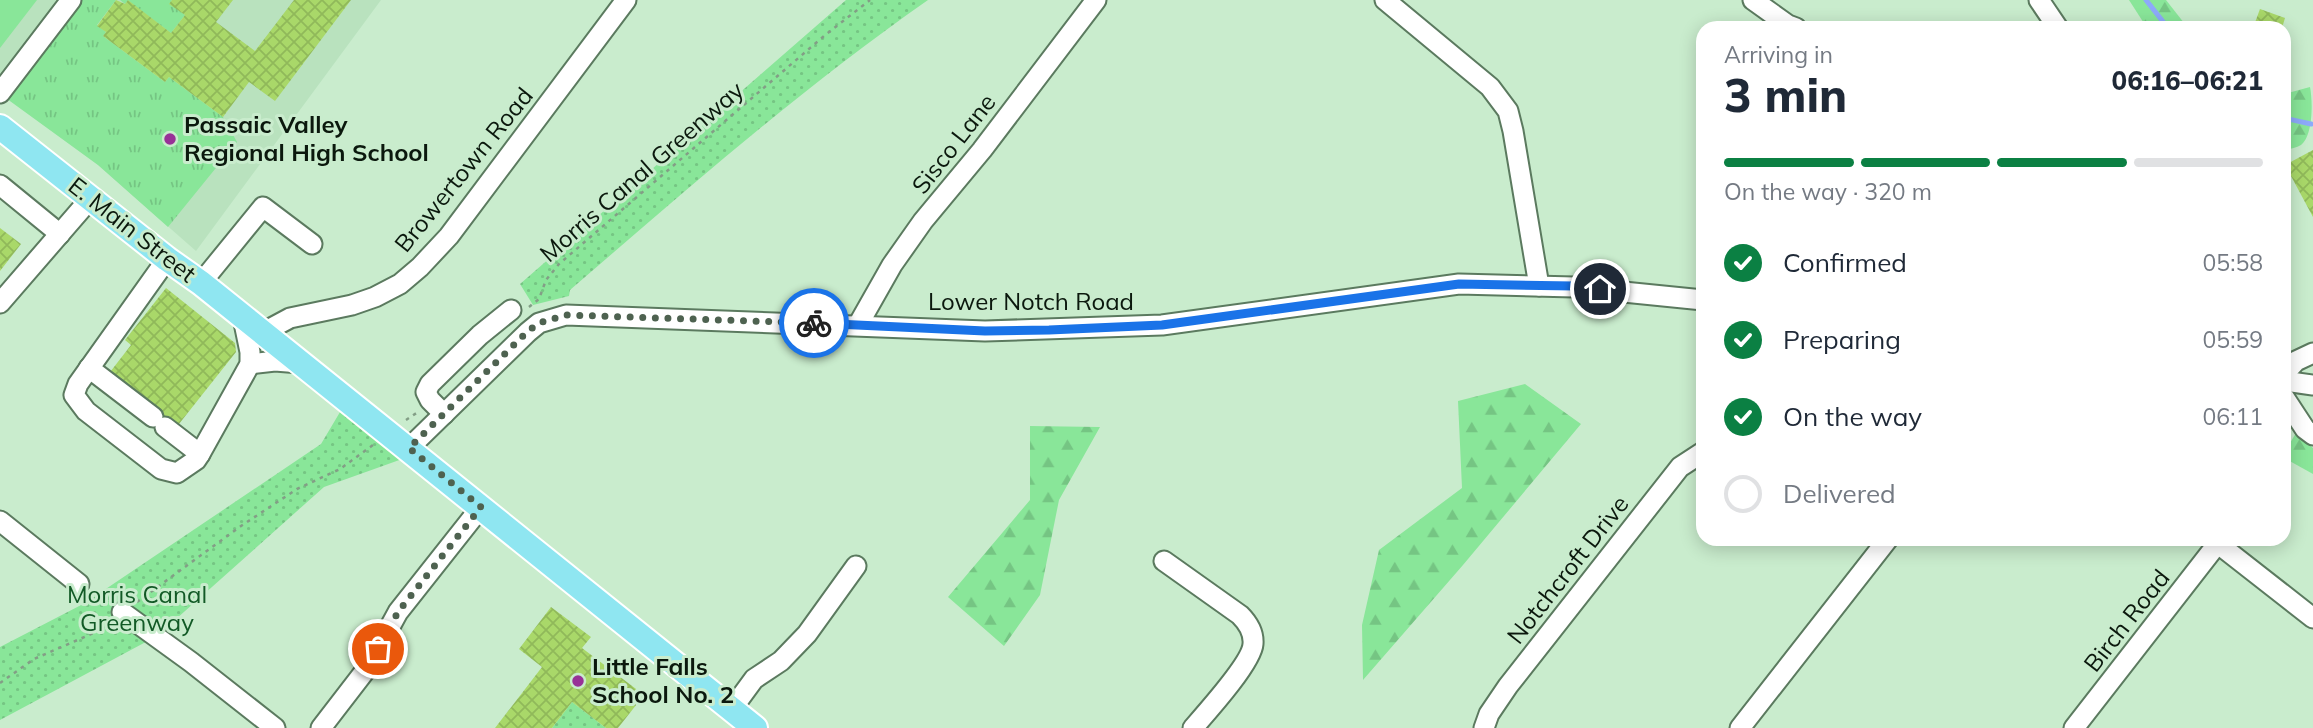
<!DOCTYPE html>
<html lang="en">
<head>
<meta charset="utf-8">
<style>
	body { margin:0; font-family:Mulish,sans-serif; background:#f6f6f7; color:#1f2937; height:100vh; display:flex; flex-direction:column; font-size:26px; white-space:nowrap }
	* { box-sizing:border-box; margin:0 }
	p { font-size:23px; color:#747a83 }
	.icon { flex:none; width:38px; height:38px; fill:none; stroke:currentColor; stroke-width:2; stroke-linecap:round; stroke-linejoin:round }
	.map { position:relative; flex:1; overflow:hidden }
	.side { position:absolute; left:1696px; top:21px; width:595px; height:525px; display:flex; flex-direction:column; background:#fff; border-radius:21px; box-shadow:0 4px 18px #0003 }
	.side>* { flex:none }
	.pin { position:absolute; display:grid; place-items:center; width:60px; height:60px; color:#fff; margin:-30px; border:4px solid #fff; border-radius:50%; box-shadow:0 2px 7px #0007 }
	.courier { position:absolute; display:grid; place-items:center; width:70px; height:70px; margin:-35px; border:5px solid #1a73e8; border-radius:50%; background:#fff; color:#222; box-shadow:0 2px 9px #0007 }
	.overview em { font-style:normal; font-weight:800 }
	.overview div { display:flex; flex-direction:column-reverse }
	.overview { display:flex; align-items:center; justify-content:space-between; height:119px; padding:0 28px }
	h1 { font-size:46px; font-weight:800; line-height:52px }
	.bar { display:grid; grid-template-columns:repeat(4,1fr); gap:10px 7px; align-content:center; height:84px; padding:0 28px }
	.bar i { height:9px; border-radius:5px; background:#e0e1e3 }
	.bar .current { background:#0b8043 }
	.bar p { grid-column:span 4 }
	ol { padding:0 28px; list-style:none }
	li { display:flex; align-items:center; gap:21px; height:77px }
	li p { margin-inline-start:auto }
	li .icon { padding:7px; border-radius:50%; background:#0b8043; color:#fff; stroke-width:4 }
	li:last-child { color:#747a83 }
	li i { width:38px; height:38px; border:4px solid #e0e1e3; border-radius:50% }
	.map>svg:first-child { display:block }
	.built { fill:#b9e2be }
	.grass { fill:url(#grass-tufts) }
	.forest { fill:url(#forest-firs) }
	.park { fill:url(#park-dots) }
	.garden { fill:#89e699 }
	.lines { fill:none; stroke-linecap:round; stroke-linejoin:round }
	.stream { stroke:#8daafa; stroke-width:5 }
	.building { fill:url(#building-cross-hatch) }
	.minor-casing { stroke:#5b7a5f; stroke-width:23 }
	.major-casing { stroke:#fff; stroke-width:28 }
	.path { stroke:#839e86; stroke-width:2.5; stroke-dasharray:3.5 5; stroke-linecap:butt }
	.minor { stroke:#fff; stroke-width:19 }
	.major { stroke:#8fe6f1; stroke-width:24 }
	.done { stroke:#4e6250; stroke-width:7; stroke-dasharray:0 12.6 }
	.route { stroke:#1a73e8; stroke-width:9 }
	.poi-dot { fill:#983297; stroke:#c9eccd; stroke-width:2.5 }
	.labels { text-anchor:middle; stroke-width:6; stroke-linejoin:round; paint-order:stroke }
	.poi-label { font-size:24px; font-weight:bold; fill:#0b180d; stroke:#c9eccd; text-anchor:start }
	.street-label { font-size:24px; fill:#0b180d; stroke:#c9eccd }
	.park-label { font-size:24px; fill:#125a26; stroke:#c9eccd }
</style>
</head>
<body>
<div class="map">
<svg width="2313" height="728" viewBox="0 0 2313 728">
	<defs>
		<pattern id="grass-tufts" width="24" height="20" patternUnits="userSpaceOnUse" patternTransform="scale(1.75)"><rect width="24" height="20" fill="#89e699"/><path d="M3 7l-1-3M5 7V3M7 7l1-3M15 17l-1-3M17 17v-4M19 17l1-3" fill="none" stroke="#75c583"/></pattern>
		<pattern id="forest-firs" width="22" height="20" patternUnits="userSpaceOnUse" patternTransform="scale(1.75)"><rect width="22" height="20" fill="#89e699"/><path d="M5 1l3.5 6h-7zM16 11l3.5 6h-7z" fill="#75c583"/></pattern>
		<pattern id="park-dots" width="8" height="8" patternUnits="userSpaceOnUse" patternTransform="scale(1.75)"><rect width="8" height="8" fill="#89e699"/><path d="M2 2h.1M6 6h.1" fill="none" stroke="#75c583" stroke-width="1.8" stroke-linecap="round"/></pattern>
		<pattern id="building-cross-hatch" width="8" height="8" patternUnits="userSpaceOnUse" patternTransform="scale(1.75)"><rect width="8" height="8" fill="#a9d869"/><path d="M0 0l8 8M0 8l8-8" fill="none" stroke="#90b95a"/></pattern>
	</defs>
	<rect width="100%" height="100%" fill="#c9eccd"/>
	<polygon class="built" points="0,0 381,0 196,251 98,165 0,93"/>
	<g class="grass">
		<polygon points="76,0 116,0 97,25 106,32 103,36 165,82 169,77 223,117 237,142 168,227 98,165 3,96"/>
		<polygon points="120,0 172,0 170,4 185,15 171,33 128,1 125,4"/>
	</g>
	<g class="forest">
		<polygon points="2129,0 2166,0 2188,28 2147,28"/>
		<path d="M2310,87C2313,102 2313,136 2301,145C2296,148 2289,149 2284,150V94Z"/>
		<polygon points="1525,384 1581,424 1463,565 1363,680 1362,625 1379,550 1462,488 1458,401"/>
		<polygon points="1030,426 1100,427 1059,500 1040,595 1004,646 948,597 1030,500"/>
		<polygon points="2296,433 2313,448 2313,474 2284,458 2284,453"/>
	</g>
	<g class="park">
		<path d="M846,0H928C802,88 686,190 570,290L569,296L533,305L520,284Z"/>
		<polygon points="343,407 405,458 324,487 157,636 0,720 0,647 85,603 321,444"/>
		<polygon points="572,702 606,728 552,728"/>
	</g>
	<polygon class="garden" points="0,0 37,0 0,48"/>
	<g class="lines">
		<g class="stream">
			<polyline points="2146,0 2168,28"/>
			<polyline points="2284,118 2311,124"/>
		</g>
	</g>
	<g class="building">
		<polygon points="116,0 125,4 128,0 171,33 185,15 169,4 172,0 233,0 216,22 255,51 294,0 351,0 275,101 249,82 223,117 169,77 165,82 103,36 106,32 97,26"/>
		<polygon points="2260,9 2285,18 2282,28 2253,28"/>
		<polygon points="2313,150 2313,217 2285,165"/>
		<polygon points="0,228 21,244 0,271"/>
		<polygon points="166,288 235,343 236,352 175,429 107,376 131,345 125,340"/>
		<polygon points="551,607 591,637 582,648 644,695 618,728 606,728 572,702 552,728 495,728 542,667 519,649"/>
	</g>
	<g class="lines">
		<g class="minor-casing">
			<g id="minor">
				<polyline points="1385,0 1490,87 1508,111 1513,131 1539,286"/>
				<polyline points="1753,0 1788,25 1796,28"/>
				<polyline points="2039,0 2058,28"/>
				<polyline points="0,93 71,0"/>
				<polyline points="0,185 60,234"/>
				<polyline points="167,259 78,384 74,395 86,411 161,469 177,473 196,460 200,454 250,364 250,352 243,318"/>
				<polyline points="201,283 263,207 312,244"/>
				<polyline points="0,303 90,199"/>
				<polyline points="858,325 892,265 923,221 982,150 1096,0"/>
				<polyline points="262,333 290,318 352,305 375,297 400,284 420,267 449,236 626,0"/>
				<polyline points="250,364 275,361 300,363"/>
				<polyline points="89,368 153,417"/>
				<polyline points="2284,374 2296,361 2313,353"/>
				<polyline points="2284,381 2313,385"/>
				<polyline points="2284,397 2305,429 2313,435"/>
				<polyline points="444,414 430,400 426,392 430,384 480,335 511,310"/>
				<polyline points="165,427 200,454"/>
				<polyline points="409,448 528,332 539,323 566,315 985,331 1162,325 1459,284 1574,287 1703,300"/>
				<polyline points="0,521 79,584"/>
				<polyline points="2212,539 2313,618"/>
				<path d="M1164,561L1240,615C1248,623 1254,632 1253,644C1252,662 1207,712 1193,728"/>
				<polyline points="122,612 191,662 275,728"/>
				<polyline points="732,709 754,679 781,661 807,634 856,566"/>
				<polyline points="321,728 368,667 398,612 481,507"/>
				<polyline points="1484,728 1489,714 1508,686 1680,467 1703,452"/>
				<polyline points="1740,728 1888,539"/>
				<polyline points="2074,728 2218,543"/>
			</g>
		</g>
		<g class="major-casing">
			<polyline id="major" points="0,127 167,259 201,283 755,728"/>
		</g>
		<g class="path">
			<polyline points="529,307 539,299 546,280 559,264 824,36 870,0"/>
			<polyline points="406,420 418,412"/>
			<polyline points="93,593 108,602"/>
			<polyline points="137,602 241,526 297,489 340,469 373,445"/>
			<polyline points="0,683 34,659 105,628 110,623"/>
		</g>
		<use href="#minor" class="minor"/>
		<use href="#major" class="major"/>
	</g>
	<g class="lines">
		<polyline class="done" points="378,649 398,612 481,507 409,448 527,332 539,323 566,315 814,323"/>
		<polyline class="route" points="814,323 985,331 1049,330 1162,325 1459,284 1574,286 1600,289"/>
	</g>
	<g class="poi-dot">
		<circle cx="170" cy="139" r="7"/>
		<circle cx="578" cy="681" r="7"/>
	</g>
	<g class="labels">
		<g class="poi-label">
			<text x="184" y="133">Passaic Valley<tspan x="184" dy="28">Regional High School</tspan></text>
			<text x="592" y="675">Little Falls<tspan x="592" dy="28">School No. 2</tspan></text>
		</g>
		<g class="street-label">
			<text transform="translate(954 144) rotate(-52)" y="8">Sisco Lane</text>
			<text transform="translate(464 170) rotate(-51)" y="8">Browertown Road</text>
			<text transform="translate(642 172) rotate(-41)" y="8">Morris Canal Greenway</text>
			<text transform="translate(132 230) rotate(38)" y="8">E. Main Street</text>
			<text x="1031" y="310">Lower Notch Road</text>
			<text transform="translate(1568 570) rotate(-52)" y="8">Notchcroft Drive</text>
			<text transform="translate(2127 621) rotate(-52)" y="8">Birch Road</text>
		</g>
		<g class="park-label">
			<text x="137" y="603">Morris Canal<tspan x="137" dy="28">Greenway</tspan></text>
		</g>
	</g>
</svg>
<div class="pin" style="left:378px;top:649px;background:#ea580c"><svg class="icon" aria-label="bag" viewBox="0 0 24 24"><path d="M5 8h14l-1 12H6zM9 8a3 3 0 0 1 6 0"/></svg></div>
<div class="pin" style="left:1600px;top:289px;background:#1f2937"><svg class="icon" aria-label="home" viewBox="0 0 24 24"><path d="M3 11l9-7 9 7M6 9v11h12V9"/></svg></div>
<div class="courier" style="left:814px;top:323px"><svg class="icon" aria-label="bike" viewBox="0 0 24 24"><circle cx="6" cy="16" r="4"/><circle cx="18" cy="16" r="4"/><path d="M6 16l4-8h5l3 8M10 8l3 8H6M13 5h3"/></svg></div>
<section class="side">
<div class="overview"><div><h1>3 min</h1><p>Arriving in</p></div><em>06:16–06:21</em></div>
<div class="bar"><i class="current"></i><i class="current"></i><i class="current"></i><i></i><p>On the way · 320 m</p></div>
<ol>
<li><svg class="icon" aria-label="check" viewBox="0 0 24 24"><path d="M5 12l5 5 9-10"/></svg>Confirmed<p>05:58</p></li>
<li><svg class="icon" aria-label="check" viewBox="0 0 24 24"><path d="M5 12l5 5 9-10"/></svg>Preparing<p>05:59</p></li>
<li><svg class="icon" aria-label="check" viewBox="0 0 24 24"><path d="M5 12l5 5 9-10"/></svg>On the way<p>06:11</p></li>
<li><i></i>Delivered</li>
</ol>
</section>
</div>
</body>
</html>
